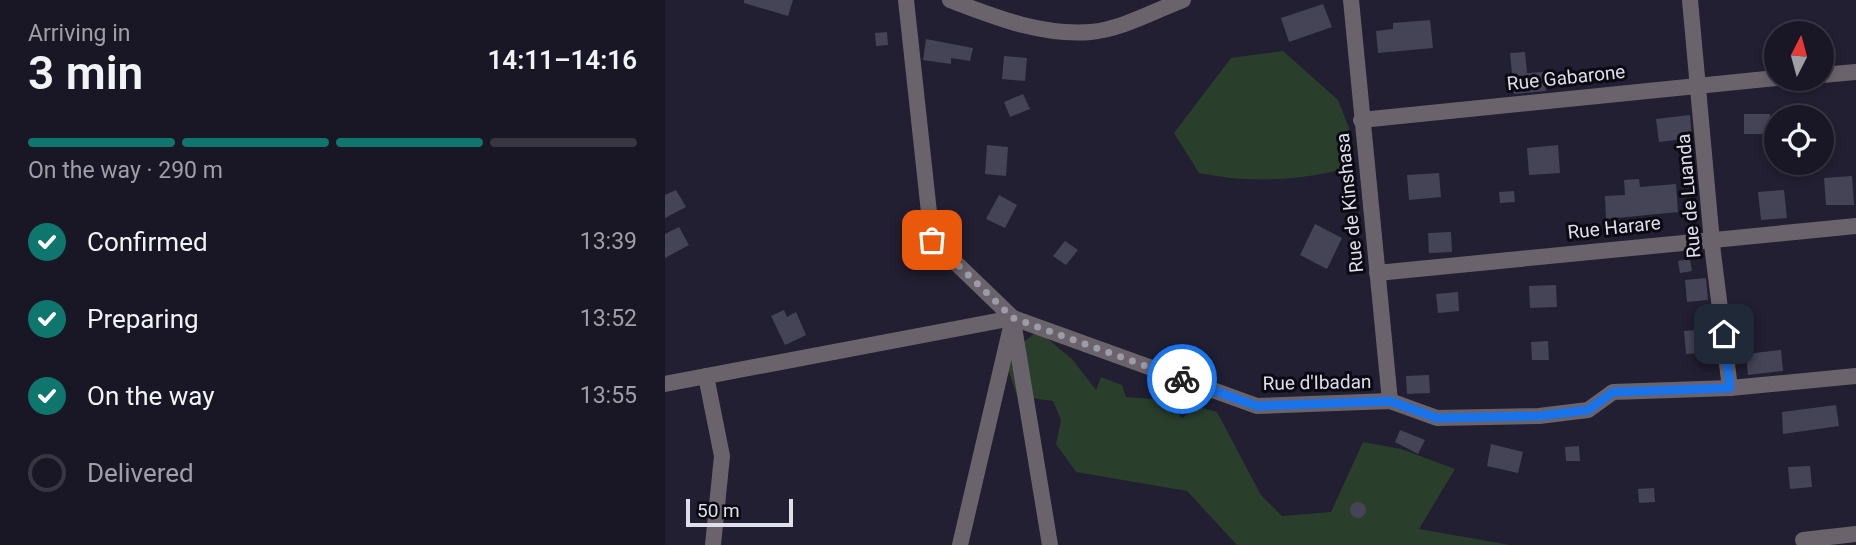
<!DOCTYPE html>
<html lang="en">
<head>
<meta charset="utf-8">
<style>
	body { margin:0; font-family:Roboto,sans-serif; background:#262432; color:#f1f3f6; height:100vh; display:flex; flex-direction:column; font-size:26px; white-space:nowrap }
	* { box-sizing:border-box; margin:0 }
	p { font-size:23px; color:#9f9fa7 }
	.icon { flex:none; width:38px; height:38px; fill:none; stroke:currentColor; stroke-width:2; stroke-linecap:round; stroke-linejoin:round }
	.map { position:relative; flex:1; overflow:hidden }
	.panel { display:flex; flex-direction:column; background:#191725; width:665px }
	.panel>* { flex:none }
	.needle { width:46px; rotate:6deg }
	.fabs { position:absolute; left:1099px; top:21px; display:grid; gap:14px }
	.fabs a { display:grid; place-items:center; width:70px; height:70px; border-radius:50%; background:#191725; box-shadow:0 4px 10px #0003,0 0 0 2px #373642; font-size:35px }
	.scale { position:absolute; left:21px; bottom:18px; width:107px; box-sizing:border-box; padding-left:7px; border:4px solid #dfdeeb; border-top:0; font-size:19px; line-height:24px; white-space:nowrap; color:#dfdeeb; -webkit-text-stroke:5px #0b0a12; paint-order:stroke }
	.pin { position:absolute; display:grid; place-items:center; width:60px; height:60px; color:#fff; margin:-30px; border-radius:14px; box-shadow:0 4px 10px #0006 }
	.courier { position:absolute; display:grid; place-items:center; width:70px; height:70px; margin:-35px; border:5px solid #1a73e8; border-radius:50%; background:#fff; color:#222; box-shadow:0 2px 9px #0007 }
	.summary em { font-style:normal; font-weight:600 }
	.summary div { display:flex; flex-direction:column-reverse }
	.summary { display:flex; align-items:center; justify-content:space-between; height:119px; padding:0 28px }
	h1 { font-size:46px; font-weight:600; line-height:52px }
	.bar { display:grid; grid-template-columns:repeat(4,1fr); gap:10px 7px; align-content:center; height:84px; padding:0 28px }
	.bar i { height:9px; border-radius:5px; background:#373642 }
	.bar .current { background:#0f766e }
	.bar p { grid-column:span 4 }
	ol { padding:0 28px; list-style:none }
	li { display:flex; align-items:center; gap:21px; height:77px }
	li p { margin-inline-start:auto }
	li .icon { padding:7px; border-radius:50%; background:#0f766e; color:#fff; stroke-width:4 }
	li:last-child { color:#9f9fa7 }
	li i { width:38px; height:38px; border:4px solid #373642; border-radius:50% }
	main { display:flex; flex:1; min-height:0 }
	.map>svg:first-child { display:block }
	.green { fill:#293f2c }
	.building { fill:#454457 }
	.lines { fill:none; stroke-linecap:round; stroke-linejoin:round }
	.street { stroke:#6b636b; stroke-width:16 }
	.done { stroke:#9c9baa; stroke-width:7; stroke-dasharray:0 12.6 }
	.route { stroke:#1a73e8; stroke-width:9 }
	.labels { text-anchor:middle; stroke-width:6; stroke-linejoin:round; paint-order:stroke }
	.street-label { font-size:19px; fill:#dfdeeb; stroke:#0b0a12 }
</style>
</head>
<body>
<main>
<section class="panel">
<div class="summary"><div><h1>3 min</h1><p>Arriving in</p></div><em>14:11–14:16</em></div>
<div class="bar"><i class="current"></i><i class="current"></i><i class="current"></i><i></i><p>On the way · 290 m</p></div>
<ol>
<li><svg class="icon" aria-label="check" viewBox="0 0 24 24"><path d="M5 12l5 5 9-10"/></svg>Confirmed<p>13:39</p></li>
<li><svg class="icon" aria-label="check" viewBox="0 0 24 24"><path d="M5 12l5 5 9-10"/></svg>Preparing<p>13:52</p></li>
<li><svg class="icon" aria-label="check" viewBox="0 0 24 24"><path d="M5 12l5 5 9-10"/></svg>On the way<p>13:55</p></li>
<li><i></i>Delivered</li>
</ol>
</section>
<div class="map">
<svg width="1191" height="545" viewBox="0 0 1191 545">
	<rect width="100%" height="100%" fill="#211f31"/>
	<g class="green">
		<path d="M618,51L673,100L684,128L675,170C627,181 583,183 534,173L509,133L566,58Z"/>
		<polygon points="373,331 407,359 431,390 436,377 457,385 461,397 501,400 517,418 534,407 552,412 596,495 617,516 666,512 698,442 736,449 790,469 754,529 845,545 572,545 522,491 411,472 391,444 396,420 388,401 352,396 339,357"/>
	</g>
	<g class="building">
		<polygon points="79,0 128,0 123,16 79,3"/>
		<polygon points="658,4 667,27 624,42 616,18"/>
		<polygon points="765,20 768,48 713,53 711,31 728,29 728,23"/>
		<polygon points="222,32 223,45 211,46 210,33"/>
		<polygon points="261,39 308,48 305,61 286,58 286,64 258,60"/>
		<polygon points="860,52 862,73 880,72 881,91 849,94 845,53"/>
		<polygon points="339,56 362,58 360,81 337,79"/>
		<polygon points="358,94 365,109 345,117 339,102"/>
		<rect x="1079" y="114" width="26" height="20"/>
		<polygon points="1025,115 1027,138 994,142 991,119"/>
		<polygon points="322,145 343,147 341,176 320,174"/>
		<polygon points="893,145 895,173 864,175 862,148"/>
		<polygon points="774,173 776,197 744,200 742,175"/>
		<polygon points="1187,176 1189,205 1161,205 1159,178"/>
		<polygon points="974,179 975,187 1011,184 1013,212 941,219 940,196 960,195 959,180"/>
		<polygon points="11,190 21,207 0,218 0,195"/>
		<polygon points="1119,190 1122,218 1096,220 1093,192"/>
		<polygon points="849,191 850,202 835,203 834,192"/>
		<polygon points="334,195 352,205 340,228 321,219"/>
		<polygon points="650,224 677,238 662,269 635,255"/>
		<polygon points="14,227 24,245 0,258 0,234"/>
		<polygon points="786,232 787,252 764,253 763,233"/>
		<polygon points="400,241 413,250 401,265 388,256"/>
		<polygon points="1025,259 1027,271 1015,273 1013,261"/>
		<polygon points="1041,278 1043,300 1022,302 1020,280"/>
		<polygon points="891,285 892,307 865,308 864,286"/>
		<polygon points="793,292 794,311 773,313 771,294"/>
		<polygon points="119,310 122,317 131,312 141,335 120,345 106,316"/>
		<polygon points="1047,329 1050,352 1021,354 1019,331"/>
		<polygon points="883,341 884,360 867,360 866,342"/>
		<polygon points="1116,350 1118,371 1083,375 1081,354"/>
		<polygon points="764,375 765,393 742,394 741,376"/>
		<polygon points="1171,405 1174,426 1118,434 1117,412"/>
		<polygon points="735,430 760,440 753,454 730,442"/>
		<polygon points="826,444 858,452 853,473 822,466"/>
		<polygon points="914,446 915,461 901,461 900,447"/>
		<polygon points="1145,466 1147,487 1125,489 1123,467"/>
		<polygon points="989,488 990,502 974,503 973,489"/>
		<circle cx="693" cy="510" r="8"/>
	</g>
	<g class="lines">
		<g class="street">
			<polyline points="241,0 267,240 348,318 592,406 725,401 772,418 874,416 923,410 948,392 1065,388 1191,376"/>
			<path d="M285,0C330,17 376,36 426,32C457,29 489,11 518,0"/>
			<polyline points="686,0 725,401"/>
			<polyline points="1025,0 1048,253 1065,388"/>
			<polyline points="1157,75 1191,72"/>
			<polyline points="696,120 1111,78"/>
			<polyline points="712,273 1191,226"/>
			<polyline points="349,327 385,545"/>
			<polyline points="41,376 57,456 48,545"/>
			<polyline points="0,384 348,318"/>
			<polyline points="1138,540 1191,534"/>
			<polyline points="295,545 348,318"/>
		</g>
	</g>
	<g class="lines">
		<polyline class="done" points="267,240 348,318 517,379"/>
		<polyline class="route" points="517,379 592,406 725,401 772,418 874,416 923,410 948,392 1065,388 1059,334"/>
	</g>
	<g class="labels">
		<g class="street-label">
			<text transform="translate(901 77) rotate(-6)" y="7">Rue Gabarone</text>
			<text transform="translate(1023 196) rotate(-95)" y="7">Rue de Luanda</text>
			<text transform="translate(684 203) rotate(-96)" y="7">Rue de Kinshasa</text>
			<text transform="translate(949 227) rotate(-6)" y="7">Rue Harare</text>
			<text transform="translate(652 382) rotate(-1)" y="7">Rue d'Ibadan</text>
		</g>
	</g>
</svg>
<div class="fabs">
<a><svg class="needle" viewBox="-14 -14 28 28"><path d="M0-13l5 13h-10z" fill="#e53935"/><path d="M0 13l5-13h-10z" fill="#9f9fa7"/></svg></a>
<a><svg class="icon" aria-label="locate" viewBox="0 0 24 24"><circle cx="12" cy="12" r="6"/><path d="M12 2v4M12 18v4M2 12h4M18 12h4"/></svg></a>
</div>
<div class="scale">50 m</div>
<div class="pin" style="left:267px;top:240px;background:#ea580c"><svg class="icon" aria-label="bag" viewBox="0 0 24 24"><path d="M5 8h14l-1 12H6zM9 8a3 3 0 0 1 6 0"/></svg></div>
<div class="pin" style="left:1059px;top:334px;background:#1f2937"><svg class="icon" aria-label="home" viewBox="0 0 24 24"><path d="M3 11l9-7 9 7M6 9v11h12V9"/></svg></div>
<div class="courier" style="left:517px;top:379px"><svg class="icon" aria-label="bike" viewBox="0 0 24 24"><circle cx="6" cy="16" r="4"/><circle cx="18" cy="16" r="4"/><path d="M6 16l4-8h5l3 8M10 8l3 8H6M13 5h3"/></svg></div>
</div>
</main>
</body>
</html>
